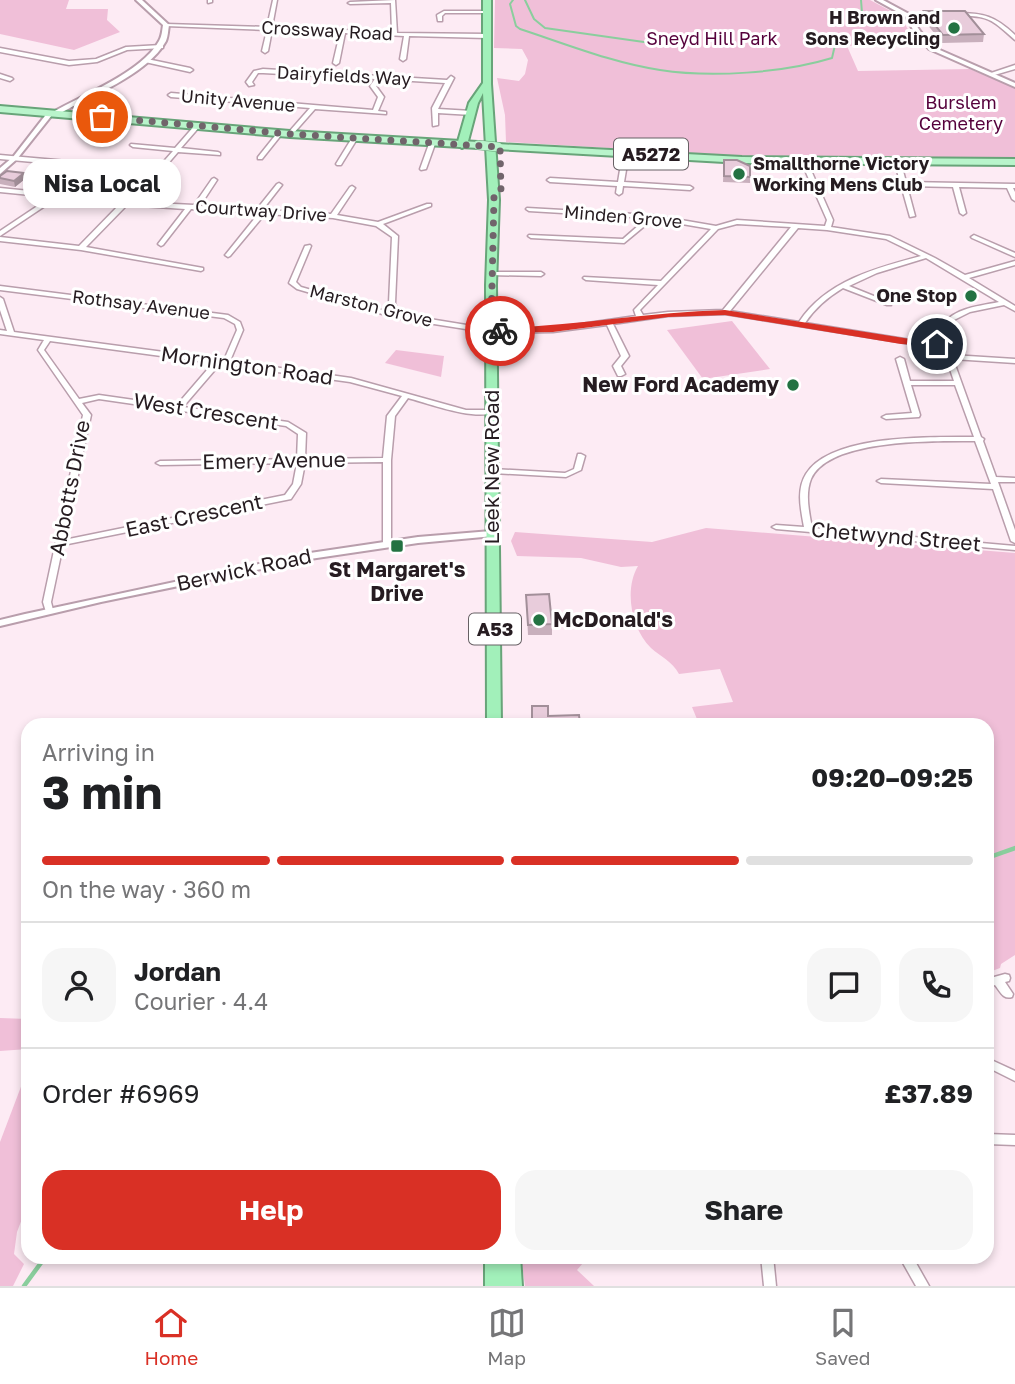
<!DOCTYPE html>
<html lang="en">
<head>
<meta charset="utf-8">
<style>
	body { margin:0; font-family:"Golos Text",sans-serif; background:#f6f6f6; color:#202124; height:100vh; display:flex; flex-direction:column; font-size:26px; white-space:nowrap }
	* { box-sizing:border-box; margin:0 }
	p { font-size:23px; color:#757577 }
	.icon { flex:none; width:38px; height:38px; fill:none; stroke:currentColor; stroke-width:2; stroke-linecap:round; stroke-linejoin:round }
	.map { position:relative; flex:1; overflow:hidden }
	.panel { position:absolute; left:21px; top:718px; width:973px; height:546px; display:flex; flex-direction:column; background:#fff; border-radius:21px; box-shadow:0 4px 10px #0003 }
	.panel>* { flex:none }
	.pin { position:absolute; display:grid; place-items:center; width:60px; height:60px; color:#fff; margin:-30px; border:4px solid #fff; border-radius:50%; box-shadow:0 2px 7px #0007 }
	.courier { position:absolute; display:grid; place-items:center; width:70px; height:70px; margin:-35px; border:5px solid #d93025; border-radius:50%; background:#fff; color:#222; box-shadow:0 2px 9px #0007 }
	.bubble { position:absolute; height:49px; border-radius:21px; background:#fff; box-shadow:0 4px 10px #0003; font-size:23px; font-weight:700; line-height:49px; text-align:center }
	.headline em { font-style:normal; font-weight:700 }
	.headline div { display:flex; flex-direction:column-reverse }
	.headline { display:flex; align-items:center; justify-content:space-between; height:119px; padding:0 21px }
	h1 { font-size:46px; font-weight:700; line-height:52px }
	.bar { display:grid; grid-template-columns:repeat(4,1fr); gap:10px 7px; align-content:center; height:84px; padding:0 21px }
	.bar i { height:9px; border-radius:5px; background:#e0e0e0 }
	.bar .selected { background:#d93025 }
	.bar p { grid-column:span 4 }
	.line { display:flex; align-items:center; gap:18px; padding:0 21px; border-top:2px solid #e0e0e0 }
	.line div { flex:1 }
	.round { display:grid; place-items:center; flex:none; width:74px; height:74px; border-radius:21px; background:#f6f6f6 }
	.action { display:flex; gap:14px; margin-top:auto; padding:14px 21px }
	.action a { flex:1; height:80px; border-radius:21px; background:#d93025; color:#fff; font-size:28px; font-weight:700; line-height:80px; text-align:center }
	.action a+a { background:#f6f6f6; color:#202124 }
	.dock { display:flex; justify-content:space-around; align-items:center; height:98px; border-top:2px solid #e0e0e0; background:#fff; font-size:19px; color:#757577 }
	.dock a { display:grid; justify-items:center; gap:4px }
	.dock .selected { color:#d93025 }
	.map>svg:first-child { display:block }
	.green { fill:#f0bfd8 }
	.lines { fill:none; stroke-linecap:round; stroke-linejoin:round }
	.stream-far1 { stroke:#8ace9d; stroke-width:2 }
	.stream { stroke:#8ace9d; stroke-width:4.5 }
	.minor-casing { stroke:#b99eac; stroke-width:3 }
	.tertiary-casing { stroke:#b99eac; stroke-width:4 }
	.primary-casing { stroke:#68a479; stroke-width:4 }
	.trunk-casing { stroke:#68a479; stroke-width:4 }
	.minor { fill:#fff; fill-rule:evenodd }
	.tertiary { fill:#fff; fill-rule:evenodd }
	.primary { fill:#b9f4cb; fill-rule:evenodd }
	.trunk { fill:#a2f0ba; fill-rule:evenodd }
	.primary-bridge-casing { stroke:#68a479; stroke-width:10; stroke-linecap:butt }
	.primary-bridge { stroke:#b9f4cb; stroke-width:9 }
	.wall { fill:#c8afbc }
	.shaded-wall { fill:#a28f99 }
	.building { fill:#e8ccdb; stroke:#a28f99; stroke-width:2 }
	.route { fill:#d93025 }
	.done { stroke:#71646b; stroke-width:7; stroke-dasharray:0 12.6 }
	.poi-dot { fill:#237242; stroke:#fff; stroke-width:2.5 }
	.labels { text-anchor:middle; stroke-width:6; stroke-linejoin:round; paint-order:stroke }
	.far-poi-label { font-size:18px; font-weight:bold; fill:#261c21; stroke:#fff; text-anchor:end }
	.far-street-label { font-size:18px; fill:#261c21; stroke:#fff }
	.far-park-label { font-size:18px; fill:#55003b; stroke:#fff }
	.shield { fill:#fff; stroke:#676064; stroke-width:2 }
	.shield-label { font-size:19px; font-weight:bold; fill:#261c21 }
	.street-label { font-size:21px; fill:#261c21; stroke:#fff }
	.poi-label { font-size:21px; font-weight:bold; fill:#261c21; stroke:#fff; text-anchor:end }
</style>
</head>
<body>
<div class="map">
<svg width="1015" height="1286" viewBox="0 0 1015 1286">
	<rect width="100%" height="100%" fill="#fdebf4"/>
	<g class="green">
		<polygon points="0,0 69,0 66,9 108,9 107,20 120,32 74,50 0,34"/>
		<polygon points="495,0 870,0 900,16 912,36 918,41 847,46 858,71 970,69 1015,88 1015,159 760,157 506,142 505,115 497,78 519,81 525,74 528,60 522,49 494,48"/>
		<polygon points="732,321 770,369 703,379 667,330"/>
		<polygon points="396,350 444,356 441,377 385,363"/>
		<path d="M706,528L1015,553V955L1001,964L1000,968L987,973V724H699L692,707L733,702L720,669L679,674C672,661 661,657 651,648C631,628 624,590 638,566L621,567L581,558L517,556L511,541L515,532L652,542Z"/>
		<polygon points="0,1018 28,1019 28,1049 0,1051"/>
		<polygon points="28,1083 28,1203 17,1232 14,1254 24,1264 13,1286 0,1286 0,1142 22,1084"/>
		<polygon points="521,1257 588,1257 577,1270 594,1286 525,1286"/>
	</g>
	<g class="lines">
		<g class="stream-far1">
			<path d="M513,0L510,4L516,26L520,29C566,44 613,63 660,70C711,78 783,73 832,58L835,45"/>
			<polyline points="525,0 534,19 545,28 672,46"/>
			<polyline points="861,0 862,13"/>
		</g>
		<g class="stream">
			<polyline points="987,858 1015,848"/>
			<polyline points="24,1286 46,1256"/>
		</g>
		<g class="minor-casing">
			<g id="minor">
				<polygon points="208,0 212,0 212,2 208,3"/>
				<polygon points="273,0 277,0 272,27 392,32 391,3 350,4 348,3 350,2 395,0 397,33 487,34 490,36 487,38 409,36 406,59 403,61 400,59 404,36 345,33 339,63 336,65 333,63 340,33 272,30 268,51 265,53 262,51 267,30 166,26 164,25 166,24 267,27"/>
				<polygon points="444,11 487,11 489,12 487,13 445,13 442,16 442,21 438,21 437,15"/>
				<path d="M957,13C984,13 995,16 1015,35V40C1009,35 1003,29 996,24C984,15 970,16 955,15V13Z"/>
				<polygon points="907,14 933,14 935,15 933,16 905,16 905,14"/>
				<polygon points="161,45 163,46 163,48 127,50 97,62 69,65 0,52 0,48 69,61 96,59 126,47"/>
				<polygon points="147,59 190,68 193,70 190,72 145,62 144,61"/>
				<polygon points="1015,65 1015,69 991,76 988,74"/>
				<polygon points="263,69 447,80 451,76 454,78 438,109 472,111 475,113 472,115 438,113 438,125 433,126 432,108 445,83 380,79 376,86 384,97 378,111 386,112 386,114 315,109 292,135 290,136 287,134 288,133 310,108 171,97 168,95 171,93 373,110 378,97 370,86 375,79 263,73 258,73 252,82 254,85 249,86 246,82 254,71"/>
				<polygon points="0,74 12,78 13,79 10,81 0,78"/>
				<path d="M198,123L201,125L181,148L218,152L220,153V155L178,152L135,202L194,205L212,179L214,178L217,180L200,206L257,209L277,184L279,183L282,185L264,208L268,210L331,214L350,187L352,186L355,188L337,215L378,222L427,204H431V206L383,224L398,236L395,303L399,314L491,329L553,328L636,316L634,310L658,285L586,280L583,278L584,277L661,281L711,229L653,219L624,243L531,238L528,236L529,235L623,239L647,218L529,211L526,209L527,208L652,215L716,226L737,220L825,226L827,220L800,159L803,157L806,159L833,220L831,227L890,236L935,258L965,275L1015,261V265L969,278L1015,306V311L1004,305L970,312L954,320L947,326L943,332L952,355L1015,359V363L953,359L981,437L984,439L983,441L996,477L1015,478V482H998L1015,530V543L1011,541L993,489L881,483L877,481L881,479L991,484L975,441C937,441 829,438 811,479C805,494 809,512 812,528L1015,546V550L776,529L772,527L776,525L804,527C801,510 796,490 806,474C831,434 931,437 974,437L955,385H911L920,415L919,417L886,419L882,417L886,415L912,413L896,359L900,357L904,359L910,381H954L942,346L917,345L725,314L668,316L613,324L629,356L621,366L625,374L621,376H618L613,366L621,356L607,325L553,332L491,333L396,318L297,289L289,283L305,246L310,245L311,246L296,282L301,287L392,313L389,303L392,237L376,226L333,218L265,214L230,256L228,257L225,255L226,254L259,213L191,209L163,245L161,246L158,244L185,209L127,205L86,247L203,268V270L201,271L81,250L0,241V237L79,246L120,204L57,198L0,236V231L51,197L0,192V188L129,201L154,173L0,159V155L157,169L173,151L133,147L130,145L131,144L175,148L196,124ZM737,224L791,227L723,310L668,312L643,315L640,310L718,229ZM798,228L827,230L886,239L921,256C876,268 826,281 799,322L730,311ZM926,258L999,302C974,307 951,308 937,332L940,342L917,341L805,323C815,308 828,297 843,288L887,305H891V303L849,286L877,273Z"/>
				<polygon points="280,131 282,132 282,134 262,159 258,159 258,157 278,132"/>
				<polygon points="352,138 357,139 341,165 337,165 336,164"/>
				<polygon points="432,142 435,144 426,169 421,170 420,169 429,144"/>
				<polygon points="626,150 629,152 624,182 690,186 693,188 690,190 623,186 622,193 619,195 616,193 617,186 550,182 547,180 550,178 618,182 623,152"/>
				<polygon points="897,158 900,160 906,182 1015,184 1015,188 1013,188 1015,192 1015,201 1012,199 1007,188 959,187 966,213 963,215 960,213 953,187 907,186 915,216 910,217 894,160"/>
				<polygon points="974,235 1015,253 1015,257 972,238 971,237"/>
				<polygon points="491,272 541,272 544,274 541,276 489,275 489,273"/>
				<path d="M0,286L228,315L240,322L243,330L230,361L351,378L466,410H491L495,412C475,421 430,404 408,398L395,416L391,460V542L390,544H384L383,542V462L305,463L301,484L291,499L63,545L51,602L53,610L49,613L46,612L43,602L83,415L38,350L44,340L0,334V330L7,331L0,310V297L3,299L14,332L224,360L237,330L235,324L224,318L0,290ZM50,341L213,363L176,406L99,395L79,399L44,350ZM220,364L350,382L402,396L387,416L383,458L305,459L306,433L288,422L183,407ZM99,399L286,426L298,434L297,459L160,461L156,463L160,465L297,463L293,484L285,495L64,540L91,415L82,403Z"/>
				<polygon points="578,454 581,454 585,456 581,470 566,477 493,473 489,471 493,469 565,473 574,469"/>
				<path d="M1005,974L1009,975L1010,978L1009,981L1005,982L1013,994L1012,997C1003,1000 1000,991 995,985L987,987V979Z"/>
				<polygon points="987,1058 1015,1071 1015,1081 987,1067"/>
				<polygon points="987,1134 1015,1135 1015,1145 987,1144"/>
				<polygon points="761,1256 773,1256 776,1286 764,1286"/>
				<polygon points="899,1256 912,1256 929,1286 916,1286"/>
			</g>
		</g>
		<g class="tertiary-casing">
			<g id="tertiary">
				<path d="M136,0H142L169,25C168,31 168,36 166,41C148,74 89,97 57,115H52L17,159L0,174V168L13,157L48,112H53C83,95 142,72 159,41C162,36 162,31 163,25Z"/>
				<polygon points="876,0 883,0 909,14 920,31 933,47 1015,83 1015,87 929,49 915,33 905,16"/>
				<polygon points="491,531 494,532 496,534 494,536 418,543 310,559 101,602 0,626 0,620 25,614 310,553 418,537"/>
			</g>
		</g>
		<g class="primary-casing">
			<g id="primary">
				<polygon points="0,106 290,131 478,142 483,145 478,148 290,137 0,112"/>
				<polygon points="498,144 742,157 1015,159 1015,165 742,163 495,149 493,147"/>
			</g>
		</g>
		<g class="trunk-casing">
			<g id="trunk">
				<polygon points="483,0 491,0 491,84 499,200 496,285 501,724 487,724 486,285 489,200 483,93 478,103 467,145 462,148 457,145 469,103 483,83"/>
				<polygon points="485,1256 520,1256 522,1286 485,1286"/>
			</g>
		</g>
		<use href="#minor" class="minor"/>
		<use href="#tertiary" class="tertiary"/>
		<use href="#primary" class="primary"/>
		<use href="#trunk" class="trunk"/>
		<g class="primary-bridge-casing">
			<polyline id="primary-bridge" points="478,145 498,147"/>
		</g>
		<use href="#primary-bridge" class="primary-bridge"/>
	</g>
	<g class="wall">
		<polygon points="924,11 984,34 983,42 942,43 923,19"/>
		<polygon points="100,105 93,111 74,110 74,107"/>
		<polygon points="724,160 750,177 750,183 723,182"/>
		<polygon points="24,173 25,179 15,187 0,184 0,176"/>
		<polygon points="526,595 552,624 552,635 528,635"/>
	</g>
	<g class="shaded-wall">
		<polygon points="100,102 100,105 93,111 93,108"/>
		<polygon points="24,173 25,179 15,187 14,181"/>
	</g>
	<g class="building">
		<polygon points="924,11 965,11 984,34 943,35"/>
		<polygon points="90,99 100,102 93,108 74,107"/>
		<polygon points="724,160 737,160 750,166 750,177 724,176"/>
		<polygon points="7,171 24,173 14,181 0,178 0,176"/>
		<polygon points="549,594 552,624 528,625 526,595"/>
		<polygon points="532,706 548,706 548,716 579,715 580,724 532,724"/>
	</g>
	<path class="route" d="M725,310L942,344L937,346L901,344L725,315L668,317L553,332L500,333L496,331L500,328C576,326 649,312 725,310Z"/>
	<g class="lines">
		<polyline class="done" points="102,117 290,134 500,147 501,192 494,197 491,331 500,331"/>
	</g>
	<g class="poi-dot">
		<circle cx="954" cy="28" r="7"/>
		<circle cx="739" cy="174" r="7"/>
		<circle cx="971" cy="296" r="7"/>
		<circle cx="793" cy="385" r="7"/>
		<rect x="390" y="539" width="14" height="14" rx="3.5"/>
		<circle cx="539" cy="620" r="7"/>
	</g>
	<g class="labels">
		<g class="far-poi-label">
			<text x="940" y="24">H Brown and<tspan x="940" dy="21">Sons Recycling</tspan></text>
			<text x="753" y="170" text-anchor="start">Smallthorne Victory<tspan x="753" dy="21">Working Mens Club</tspan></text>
			<text x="957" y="302">One Stop</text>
		</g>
		<g class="far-street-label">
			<text transform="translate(327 31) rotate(3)" y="6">Crossway Road</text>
			<text transform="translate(344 76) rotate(3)" y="6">Dairyfields Way</text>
			<text transform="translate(238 101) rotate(5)" y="6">Unity Avenue</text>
			<text transform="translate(261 211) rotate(4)" y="6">Courtway Drive</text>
			<text transform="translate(623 217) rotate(5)" y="6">Minden Grove</text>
			<text transform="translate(141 305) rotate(7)" y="6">Rothsay Avenue</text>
			<text transform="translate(371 306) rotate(14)" y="6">Marston Grove</text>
		</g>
		<g class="far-park-label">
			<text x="712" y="45">Sneyd Hill Park</text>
			<text x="961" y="109">Burslem<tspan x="961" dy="21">Cemetery</tspan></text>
		</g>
		<g class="shield">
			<rect x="614" y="138.5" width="74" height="31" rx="5"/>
			<rect x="469" y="613.5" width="52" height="31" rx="5"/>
		</g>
		<g class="shield-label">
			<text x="651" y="161">A5272</text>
			<text x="495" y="636">A53</text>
		</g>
		<g class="street-label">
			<text transform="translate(247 366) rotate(8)" y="7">Mornington Road</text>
			<text transform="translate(206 412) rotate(9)" y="7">West Crescent</text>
			<text transform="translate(274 461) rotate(-1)" y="7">Emery Avenue</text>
			<text transform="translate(492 467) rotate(-90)" y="7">Leek New Road</text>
			<text transform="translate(70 488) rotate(-79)" y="7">Abbotts Drive</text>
			<text transform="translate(194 516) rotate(-12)" y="7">East Crescent</text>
			<text transform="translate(896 537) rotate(5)" y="7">Chetwynd Street</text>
			<text transform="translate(244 570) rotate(-12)" y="7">Berwick Road</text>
		</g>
		<g class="poi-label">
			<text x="779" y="392">New Ford Academy</text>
			<text x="397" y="577" text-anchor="middle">St Margaret's<tspan x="397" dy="24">Drive</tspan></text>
			<text x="553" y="627" text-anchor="start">McDonald's</text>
		</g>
	</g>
</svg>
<div class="pin" style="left:102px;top:117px;background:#ea580c"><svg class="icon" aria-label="bag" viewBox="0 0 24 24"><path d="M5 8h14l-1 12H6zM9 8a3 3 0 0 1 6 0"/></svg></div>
<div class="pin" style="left:937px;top:344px;background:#1f2937"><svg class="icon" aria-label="home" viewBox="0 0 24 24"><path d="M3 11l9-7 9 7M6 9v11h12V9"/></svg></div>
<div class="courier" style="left:500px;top:331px"><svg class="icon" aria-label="bike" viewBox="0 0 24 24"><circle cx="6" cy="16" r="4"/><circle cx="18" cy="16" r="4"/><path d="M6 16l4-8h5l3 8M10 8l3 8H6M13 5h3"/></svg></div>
<div class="bubble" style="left:23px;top:159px;width:158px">Nisa Local</div>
<section class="panel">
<div class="headline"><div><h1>3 min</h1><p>Arriving in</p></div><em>09:20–09:25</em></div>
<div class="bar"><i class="selected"></i><i class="selected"></i><i class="selected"></i><i></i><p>On the way · 360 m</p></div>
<div class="line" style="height:126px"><a class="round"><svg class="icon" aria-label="person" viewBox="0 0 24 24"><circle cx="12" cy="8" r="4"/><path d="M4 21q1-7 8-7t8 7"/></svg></a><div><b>Jordan</b><p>Courier · 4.4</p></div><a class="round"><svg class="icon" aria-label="chat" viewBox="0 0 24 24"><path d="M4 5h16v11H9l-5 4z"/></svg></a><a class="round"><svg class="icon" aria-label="phone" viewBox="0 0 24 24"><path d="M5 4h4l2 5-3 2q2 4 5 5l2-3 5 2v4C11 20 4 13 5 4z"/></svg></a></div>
<div class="line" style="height:91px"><div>Order #6969</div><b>£37.89</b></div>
<div class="action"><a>Help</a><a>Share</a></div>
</section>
</div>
<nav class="dock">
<a class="selected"><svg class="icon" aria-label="home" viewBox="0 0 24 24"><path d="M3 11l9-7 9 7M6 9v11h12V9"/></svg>Home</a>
<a><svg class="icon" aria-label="map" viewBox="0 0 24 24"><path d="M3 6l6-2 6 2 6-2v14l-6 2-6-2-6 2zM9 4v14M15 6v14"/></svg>Map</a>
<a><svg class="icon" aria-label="saved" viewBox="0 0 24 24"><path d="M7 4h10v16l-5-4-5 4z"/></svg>Saved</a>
</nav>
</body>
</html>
